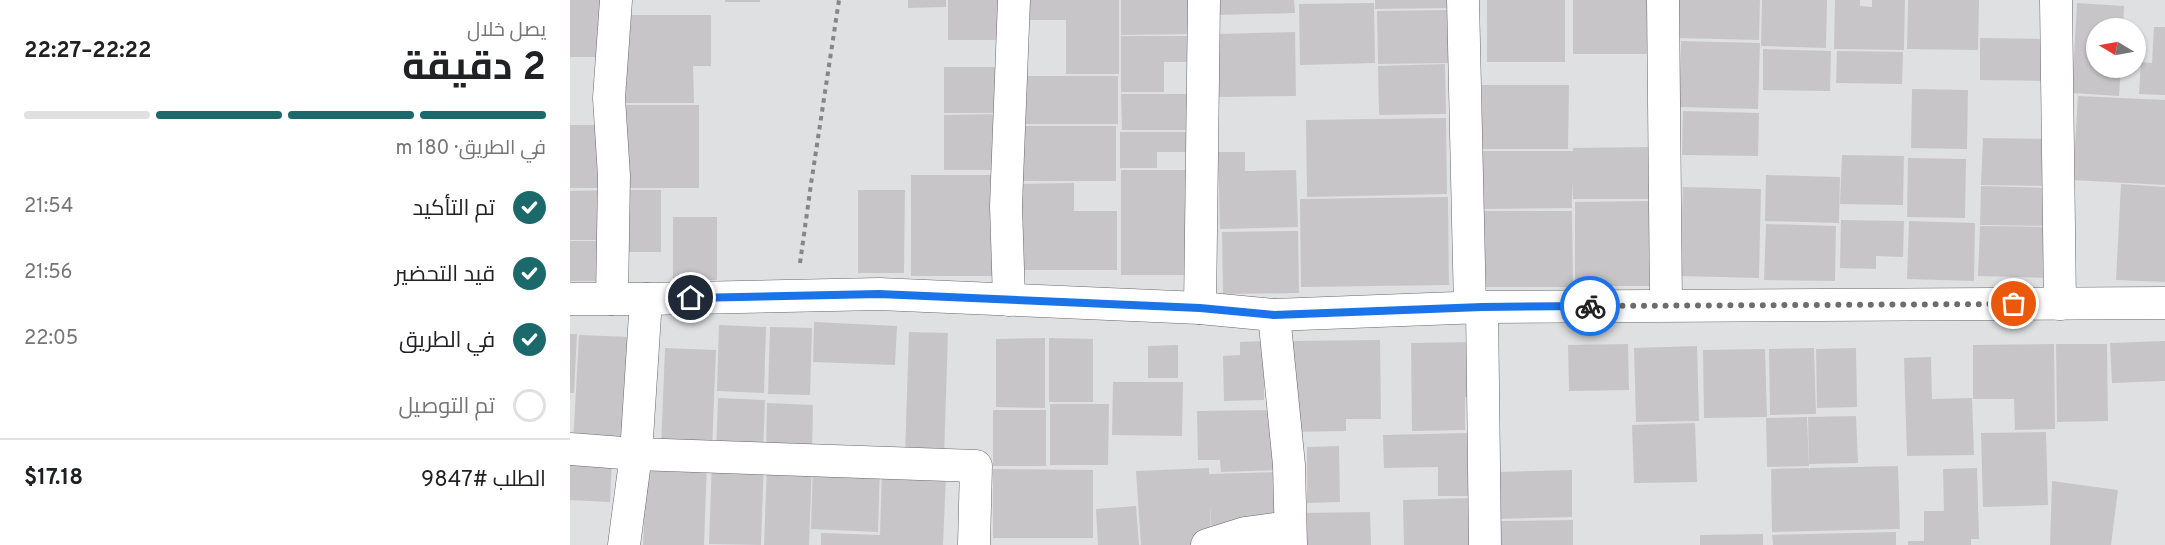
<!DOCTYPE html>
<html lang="ar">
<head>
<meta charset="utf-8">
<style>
	body { margin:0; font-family:Overpass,Cairo,sans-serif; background:#f2f2f2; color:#202124; direction:rtl; height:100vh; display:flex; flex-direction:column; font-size:22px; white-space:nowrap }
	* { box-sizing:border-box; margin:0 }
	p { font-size:20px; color:#757577 }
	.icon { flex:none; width:33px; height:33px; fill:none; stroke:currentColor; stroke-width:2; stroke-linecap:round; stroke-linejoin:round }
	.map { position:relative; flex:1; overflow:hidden; direction:ltr }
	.details { display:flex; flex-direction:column; background:#fff; width:570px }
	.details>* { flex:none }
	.needle { width:39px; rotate:280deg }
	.fabs { position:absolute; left:1516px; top:18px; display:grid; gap:12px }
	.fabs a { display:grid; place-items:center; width:60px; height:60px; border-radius:50%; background:#fff; box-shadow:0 2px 4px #0004; font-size:30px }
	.pin { position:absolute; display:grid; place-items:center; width:51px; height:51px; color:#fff; margin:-26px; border:3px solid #fff; border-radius:50%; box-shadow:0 2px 6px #0007 }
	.courier { position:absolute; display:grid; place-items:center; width:60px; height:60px; margin:-30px; border:4px solid #1a73e8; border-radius:50%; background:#fff; color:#222; box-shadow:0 2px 8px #0007 }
	.overview em { font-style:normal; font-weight:700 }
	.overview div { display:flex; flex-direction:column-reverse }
	.overview { display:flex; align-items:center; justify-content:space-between; height:102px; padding:0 24px }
	h1 { font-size:39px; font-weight:700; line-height:45px }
	.bar { display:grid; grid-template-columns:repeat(4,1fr); gap:9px 6px; align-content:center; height:72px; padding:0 24px }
	.bar i { height:8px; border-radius:4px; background:#e0e0e0 }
	.bar .selected { background:#1c696b }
	.bar p { grid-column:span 4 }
	.line { display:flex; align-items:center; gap:15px; padding:0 24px; border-top:2px solid #e0e0e0 }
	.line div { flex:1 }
	ol { padding:0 24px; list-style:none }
	li { display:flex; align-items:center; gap:18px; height:66px }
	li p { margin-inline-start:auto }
	li .icon { padding:6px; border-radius:50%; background:#1c696b; color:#fff; stroke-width:4 }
	li:last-child { color:#757577 }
	li i { width:33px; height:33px; border:3px solid #e0e0e0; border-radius:50% }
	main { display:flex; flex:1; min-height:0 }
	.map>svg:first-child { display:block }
	.building { fill:#c7c5c8 }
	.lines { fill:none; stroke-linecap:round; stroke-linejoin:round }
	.minor-casing { stroke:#67686a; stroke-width:33 }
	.path { stroke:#858687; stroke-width:4; stroke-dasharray:4.5 4.5; stroke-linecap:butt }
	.minor { stroke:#fff; stroke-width:32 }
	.done { stroke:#6c6d6e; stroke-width:6; stroke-dasharray:0 10.8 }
	.route { stroke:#1a73e8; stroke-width:8 }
</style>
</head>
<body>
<main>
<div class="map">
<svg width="1595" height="545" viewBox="0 0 1595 545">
	<rect width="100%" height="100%" fill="#dee0e2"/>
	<g class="building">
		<rect x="0" y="0" width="30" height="57"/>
		<rect x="155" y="0" width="35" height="2"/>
		<polygon points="338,0 376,0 376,7 338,8"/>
		<rect x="378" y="0" width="64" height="40"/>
		<polygon points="451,0 549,0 549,74 496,74 496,20 451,20"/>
		<polygon points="551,0 627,0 627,34 551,35"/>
		<polygon points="646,0 724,0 725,13 647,15"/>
		<polygon points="805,0 882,0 883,8 805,9"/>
		<rect x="917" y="0" width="78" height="62"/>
		<polygon points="1003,0 1077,0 1078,54 1003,54"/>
		<polygon points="1109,0 1190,0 1189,40 1108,38"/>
		<polygon points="1192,0 1257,0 1256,48 1191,46"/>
		<polygon points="1265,0 1290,0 1290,6 1302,7 1302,0 1335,0 1334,50 1264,49"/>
		<polygon points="1338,0 1409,0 1408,50 1337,49"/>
		<polygon points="804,3 805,63 730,65 729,4"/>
		<polygon points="1507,3 1554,6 1553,28 1527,28 1527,68 1551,68 1549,96 1502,93"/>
		<polygon points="879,10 880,63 808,64 807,11"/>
		<polygon points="58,15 141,15 141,66 123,66 124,103 48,103 48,67 58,67"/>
		<polygon points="1584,27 1595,27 1595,95 1569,94 1571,62 1582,63"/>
		<polygon points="725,32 726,96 648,97 647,34"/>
		<polygon points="551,36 627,36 628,62 594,62 594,92 551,92"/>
		<polygon points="1410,38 1473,39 1472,81 1410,80"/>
		<polygon points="1111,41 1190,43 1188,109 1109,107"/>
		<polygon points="1193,49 1261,51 1260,91 1193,90"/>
		<polygon points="1267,51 1333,52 1332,84 1266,83"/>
		<polygon points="875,64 876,114 809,115 808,66"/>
		<rect x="374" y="67" width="64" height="46"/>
		<rect x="449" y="76" width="99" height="48"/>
		<polygon points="912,85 999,85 998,149 912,149"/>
		<polygon points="1342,89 1398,90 1397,149 1341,148"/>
		<polygon points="551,94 626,94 627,130 552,130"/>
		<polygon points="1508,96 1595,100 1595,185 1503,180"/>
		<polygon points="47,105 129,105 129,188 48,188"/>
		<polygon points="1113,111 1189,113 1188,156 1112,155"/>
		<polygon points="435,114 435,170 374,170 374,115"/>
		<polygon points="876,118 877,194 737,197 736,120"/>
		<polygon points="0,125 38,125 39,188 0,188"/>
		<polygon points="447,126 546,126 546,181 446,181"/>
		<polygon points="550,132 627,132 627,152 587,152 587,168 550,168"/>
		<polygon points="1413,138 1480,139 1479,186 1411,185"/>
		<polygon points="1082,147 1081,199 1003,199 1002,181 1002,208 913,209 912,151 1003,151 1003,148"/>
		<polygon points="648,152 675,152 675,171 726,170 728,227 650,229"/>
		<polygon points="1272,155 1334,156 1333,205 1270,204"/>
		<polygon points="1338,158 1396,159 1395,218 1337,217"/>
		<polygon points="551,170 624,170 623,275 551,275"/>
		<rect x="341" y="175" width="92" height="101"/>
		<polygon points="1196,175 1270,177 1269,223 1195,221"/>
		<polygon points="504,183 504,211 547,211 547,270 445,270 444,184"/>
		<polygon points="1551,184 1595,187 1595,282 1546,280"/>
		<polygon points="1411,186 1478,188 1477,226 1410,225"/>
		<polygon points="1113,187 1191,189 1189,278 1110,276"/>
		<polygon points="42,190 42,240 0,240 0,191"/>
		<rect x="48" y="190" width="43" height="62"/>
		<polygon points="288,190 335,190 334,273 288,273"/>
		<polygon points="878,197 879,285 731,287 730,199"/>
		<polygon points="1082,201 1083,286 1005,286 1005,202"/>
		<polygon points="913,211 1002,211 1003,287 913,287"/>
		<rect x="103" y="217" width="44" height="63"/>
		<polygon points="1271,220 1334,221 1333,257 1306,256 1306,269 1270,268"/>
		<polygon points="1339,221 1405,223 1404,281 1337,279"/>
		<polygon points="1196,224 1266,226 1265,281 1194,280"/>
		<polygon points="1410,226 1479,227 1477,278 1408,276"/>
		<polygon points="728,231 729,293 653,294 652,232"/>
		<rect x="0" y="241" width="39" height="40"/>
		<polygon points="244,322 327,326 325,365 243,362"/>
		<polygon points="149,325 196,327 194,393 147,391"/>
		<polygon points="200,327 242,328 240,395 198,394"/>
		<polygon points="339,332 378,333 374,457 335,455"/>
		<polygon points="0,334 7,334 4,393 0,393"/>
		<polygon points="9,335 62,337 56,447 3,444"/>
		<polygon points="475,338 475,408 426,407 426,339"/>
		<polygon points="479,338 523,339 523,402 479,402"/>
		<polygon points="810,340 811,419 776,419 776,431 720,432 718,341"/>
		<polygon points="694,341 694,400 654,401 653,356 670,355 670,342"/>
		<polygon points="1595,341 1595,381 1542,383 1540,343"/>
		<polygon points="904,342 905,397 895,397 895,430 842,431 841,343"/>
		<polygon points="1058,344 1059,390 999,391 998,345"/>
		<polygon points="1484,344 1485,429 1445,430 1444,399 1403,399 1403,345"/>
		<polygon points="1486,344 1537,344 1538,421 1487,422"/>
		<polygon points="608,345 608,378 578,378 578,346"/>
		<polygon points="1127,346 1129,421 1066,422 1064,348"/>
		<polygon points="95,348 146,350 142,450 91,448"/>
		<polygon points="1244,348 1246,414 1200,415 1199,349"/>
		<polygon points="1286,348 1287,407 1247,408 1246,349"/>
		<polygon points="1195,349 1197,417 1134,418 1133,350"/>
		<polygon points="1361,357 1362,399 1402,398 1404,455 1337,456 1334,358"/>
		<polygon points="543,382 613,382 612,436 542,435"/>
		<polygon points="148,398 195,400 193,454 146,453"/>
		<polygon points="197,403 243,405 242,452 196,451"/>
		<polygon points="480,404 539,404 538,465 480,465"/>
		<rect x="423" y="410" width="53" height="56"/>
		<polygon points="704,410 706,470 651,472 650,460 628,460 627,411"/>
		<polygon points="1286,416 1288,463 1239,464 1238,417"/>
		<polygon points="1237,417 1239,466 1197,467 1196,418"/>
		<polygon points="1125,423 1127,482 1064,483 1062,425"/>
		<polygon points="1476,432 1478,505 1413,507 1411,433"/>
		<polygon points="900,433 901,496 868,496 868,467 814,468 813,435"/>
		<polygon points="769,446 770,502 737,503 737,447"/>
		<polygon points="0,457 42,459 40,502 0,500"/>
		<polygon points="76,460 137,462 134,545 73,545"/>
		<polygon points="142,460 194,462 191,545 139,544"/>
		<polygon points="197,461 242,463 239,545 194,545"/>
		<polygon points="243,465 310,467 308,532 241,529"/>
		<polygon points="1328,466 1330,529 1202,532 1201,469 1239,468 1239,471 1240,468"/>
		<polygon points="639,468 639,474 708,472 710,526 642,536 640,505 641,541 625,545 571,545 566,471"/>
		<polygon points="1407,468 1409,539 1401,539 1401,545 1338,545 1338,541 1354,541 1354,511 1374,511 1373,469"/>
		<polygon points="423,469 523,470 523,538 423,538"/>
		<polygon points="1002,470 1002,517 928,519 927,472"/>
		<polygon points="312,471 376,474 373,545 251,545 251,533 310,535"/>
		<polygon points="1482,481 1548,490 1541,545 1480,545"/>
		<polygon points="902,498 903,545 834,545 833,500"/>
		<polygon points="566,506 569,545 528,545 526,509"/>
		<polygon points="800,512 801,545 730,545 729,513"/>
		<polygon points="1003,520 1003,545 928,545 928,521"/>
		<polygon points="1326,532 1326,545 1203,545 1202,535"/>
		<polygon points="1193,534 1193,545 1130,545 1130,535"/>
	</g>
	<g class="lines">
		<g class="minor-casing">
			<g id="minor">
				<polyline points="893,0 900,308"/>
				<polyline points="1093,0 1096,305"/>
				<polyline points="1486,0 1490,304"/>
				<polyline points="0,299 76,299 309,294 630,308 704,315 912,307 1595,303"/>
				<polyline points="42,299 44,176 39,98 46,0"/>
				<polyline points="439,300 436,206 444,0"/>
				<polyline points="912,307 915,545"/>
				<polyline points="630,308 634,0"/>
				<polyline points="704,315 719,465 721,545"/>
				<polyline points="0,449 66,454 406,466 404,545"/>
				<polyline points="54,545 66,454 76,299"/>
				<polyline points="637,545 675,533 720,527"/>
			</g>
		</g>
		<polyline class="path" points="230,263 241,184 269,0"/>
		<use href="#minor" class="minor"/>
	</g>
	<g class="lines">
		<polyline class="done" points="1020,306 1444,304"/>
		<polyline class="route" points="121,298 309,294 630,308 704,315 912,307 1020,306"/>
	</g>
</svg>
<div class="fabs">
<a><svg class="needle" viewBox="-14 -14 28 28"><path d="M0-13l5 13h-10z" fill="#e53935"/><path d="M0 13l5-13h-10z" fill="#757577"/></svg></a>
</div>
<div class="pin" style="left:1444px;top:304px;background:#ea580c"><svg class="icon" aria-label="bag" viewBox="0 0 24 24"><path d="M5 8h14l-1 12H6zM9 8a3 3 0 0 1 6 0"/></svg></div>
<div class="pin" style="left:121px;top:298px;background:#1f2937"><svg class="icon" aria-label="home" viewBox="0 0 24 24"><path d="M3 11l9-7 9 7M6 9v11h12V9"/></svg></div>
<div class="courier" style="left:1020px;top:306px"><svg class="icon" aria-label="bike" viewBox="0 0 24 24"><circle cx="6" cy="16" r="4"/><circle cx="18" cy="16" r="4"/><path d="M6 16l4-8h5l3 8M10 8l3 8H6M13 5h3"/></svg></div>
</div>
<section class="details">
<div class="overview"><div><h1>2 دقيقة</h1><p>يصل خلال</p></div><em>22:22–22:27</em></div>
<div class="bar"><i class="selected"></i><i class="selected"></i><i class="selected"></i><i></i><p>في الطريق · 180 m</p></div>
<ol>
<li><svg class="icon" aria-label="check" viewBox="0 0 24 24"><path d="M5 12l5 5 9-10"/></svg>تم التأكيد<p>21:54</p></li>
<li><svg class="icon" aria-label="check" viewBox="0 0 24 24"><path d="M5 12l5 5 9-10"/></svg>قيد التحضير<p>21:56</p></li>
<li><svg class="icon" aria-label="check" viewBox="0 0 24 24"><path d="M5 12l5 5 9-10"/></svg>في الطريق<p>22:05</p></li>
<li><i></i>تم التوصيل</li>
</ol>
<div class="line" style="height:78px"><div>الطلب #9847</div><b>$17.18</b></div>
</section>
</main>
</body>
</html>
